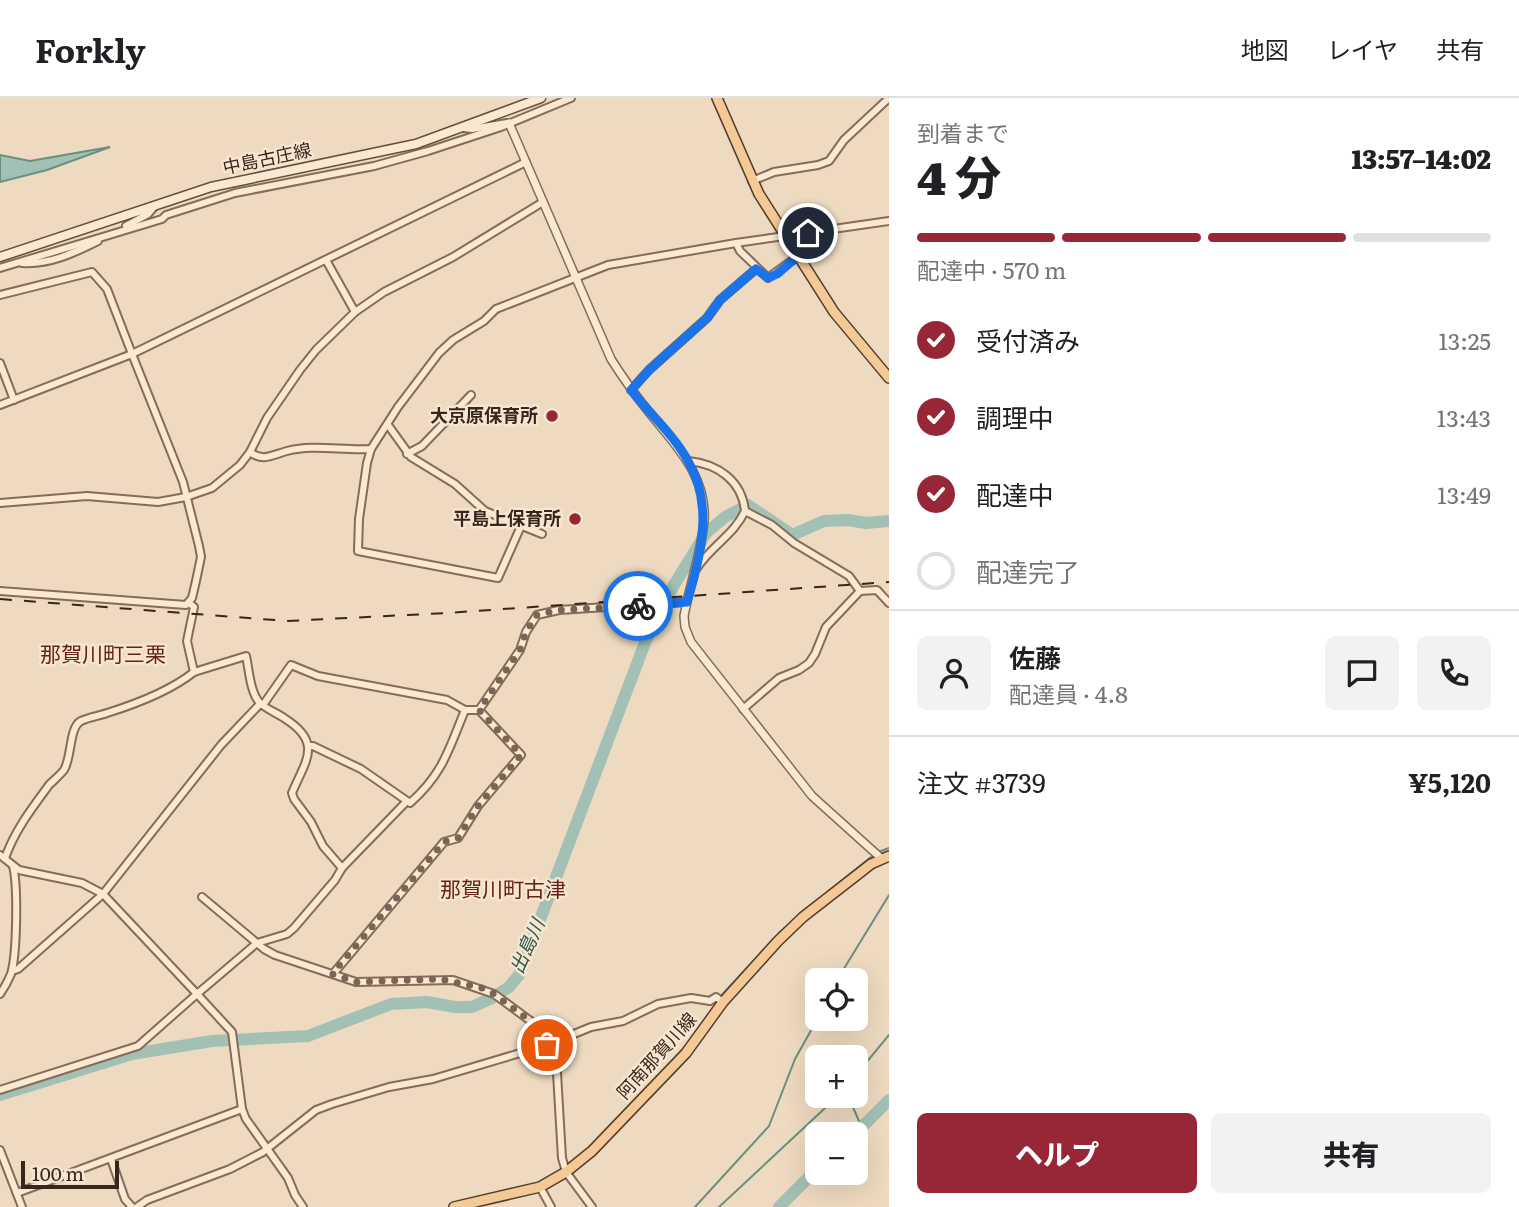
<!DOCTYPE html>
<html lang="ja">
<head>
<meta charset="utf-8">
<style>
	body { margin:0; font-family:Literata,"Noto Sans JP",serif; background:#f2f2f2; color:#202124; height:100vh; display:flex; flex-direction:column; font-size:26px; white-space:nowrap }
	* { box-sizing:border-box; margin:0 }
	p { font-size:23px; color:#757577 }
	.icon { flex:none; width:38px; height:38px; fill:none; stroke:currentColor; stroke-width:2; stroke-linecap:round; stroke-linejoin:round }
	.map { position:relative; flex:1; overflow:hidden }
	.details { display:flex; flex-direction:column; background:#fff; width:630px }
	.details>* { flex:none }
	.tools { position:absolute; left:805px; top:870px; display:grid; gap:14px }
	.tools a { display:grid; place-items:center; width:63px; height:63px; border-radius:10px; background:#fff; box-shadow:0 7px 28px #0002; font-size:35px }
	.scale { position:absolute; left:21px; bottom:18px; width:98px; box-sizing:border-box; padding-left:7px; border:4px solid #37261c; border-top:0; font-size:19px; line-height:24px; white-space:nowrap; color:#37261c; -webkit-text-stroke:5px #f6e6cf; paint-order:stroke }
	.pin { position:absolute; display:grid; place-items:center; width:60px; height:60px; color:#fff; margin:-30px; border:4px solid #fff; border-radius:50%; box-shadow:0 2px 7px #0007 }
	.courier { position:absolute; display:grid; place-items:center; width:70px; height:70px; margin:-35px; border:5px solid #1a73e8; border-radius:50%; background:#fff; color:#222; box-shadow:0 2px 9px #0007 }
	.summary em { font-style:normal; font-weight:800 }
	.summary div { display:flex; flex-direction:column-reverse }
	.summary { display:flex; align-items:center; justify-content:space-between; height:119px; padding:0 28px }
	h1 { font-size:46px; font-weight:800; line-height:52px }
	.bar { display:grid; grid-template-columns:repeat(4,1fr); gap:10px 7px; align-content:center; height:84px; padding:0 28px }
	.bar i { height:9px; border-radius:5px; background:#e0e0e0 }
	.bar .selected { background:#972736 }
	.bar p { grid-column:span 4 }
	.line { display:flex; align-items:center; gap:18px; padding:0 28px; border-top:2px solid #e0e0e0 }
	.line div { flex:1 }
	.round { display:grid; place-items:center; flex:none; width:74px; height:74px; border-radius:10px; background:#f2f2f2 }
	ol { padding:0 28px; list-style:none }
	li { display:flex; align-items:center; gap:21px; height:77px }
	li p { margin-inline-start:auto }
	li .icon { padding:7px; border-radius:50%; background:#972736; color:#fff; stroke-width:4 }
	li:last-child { color:#757577 }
	li i { width:38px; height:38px; border:4px solid #e0e0e0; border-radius:50% }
	.cta { display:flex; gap:14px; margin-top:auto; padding:14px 28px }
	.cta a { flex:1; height:80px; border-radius:10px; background:#972736; color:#fff; font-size:28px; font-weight:800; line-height:80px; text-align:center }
	.cta a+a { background:#f2f2f2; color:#202124 }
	header { display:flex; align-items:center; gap:42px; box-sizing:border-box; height:98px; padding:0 35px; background:#fff; border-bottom:2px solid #e0e0e0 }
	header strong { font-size:33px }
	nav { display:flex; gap:38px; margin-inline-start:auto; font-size:24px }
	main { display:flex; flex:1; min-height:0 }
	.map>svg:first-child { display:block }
	.water { fill:#a3c0b4; stroke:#6a8e80; stroke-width:2 }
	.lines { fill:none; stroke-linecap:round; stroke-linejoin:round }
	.stream { stroke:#6a8e80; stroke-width:2 }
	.river { stroke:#a3c0b4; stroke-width:12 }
	.minor-casing { stroke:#876b58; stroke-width:10 }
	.tertiary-casing { stroke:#876b58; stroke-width:10 }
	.secondary-casing { stroke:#694c3b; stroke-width:11 }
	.primary-casing { stroke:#553a2c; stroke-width:12 }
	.minor { stroke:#f9e9d3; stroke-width:6 }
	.tertiary { stroke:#f9e9d3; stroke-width:7 }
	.secondary { stroke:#f9e9d3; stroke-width:8 }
	.primary { stroke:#f3ca96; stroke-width:9 }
	.rail { stroke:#37261c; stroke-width:2; stroke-dasharray:12 12; stroke-linecap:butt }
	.done { stroke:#776555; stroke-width:7; stroke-dasharray:0 12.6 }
	.route { stroke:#1a73e8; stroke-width:9 }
	.poi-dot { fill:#972736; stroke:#f6e6cf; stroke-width:2.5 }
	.labels { text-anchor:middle; stroke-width:5; stroke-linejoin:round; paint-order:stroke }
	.street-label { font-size:18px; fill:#37261c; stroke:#f6e6cf }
	.poi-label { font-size:18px; font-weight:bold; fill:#37261c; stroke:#f6e6cf; text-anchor:end }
	.water-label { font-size:19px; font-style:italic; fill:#2b574e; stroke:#f6e6cf }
	.quarter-label { font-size:21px; fill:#64211b; stroke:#f6e6cf }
</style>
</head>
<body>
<header>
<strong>Forkly</strong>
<nav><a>地図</a><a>レイヤ</a><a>共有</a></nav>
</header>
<main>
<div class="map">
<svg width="889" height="1109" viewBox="0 0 889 1109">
	<rect width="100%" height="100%" fill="#eedac0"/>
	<polygon class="water" points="110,49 47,72 0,84 0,57 30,63"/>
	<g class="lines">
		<g class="stream">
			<polyline points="881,753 889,750"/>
			<polyline points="826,795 871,759"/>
			<polyline points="837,882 889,797"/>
			<polyline points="719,900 780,834 817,802"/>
			<polyline points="856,977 889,937"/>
			<polyline points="856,992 860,974"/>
			<polyline points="854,998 852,1007 862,1030"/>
			<polyline points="240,1070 266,1057 287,1039"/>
			<polyline points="184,1091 225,1076"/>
			<polyline points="695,1109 769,1028 795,961 818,920"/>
			<polyline points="719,1109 838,998"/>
		</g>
		<g class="river">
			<polyline points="0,997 132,956 212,943 308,938 391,906 427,904 455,909 472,909 492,900 509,889 519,877 646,542 674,487 706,435 725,419 748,407 792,437 824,423 848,422 866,425 889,423"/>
			<polyline points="855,1036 889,1002"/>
			<polyline points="779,1109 817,1071"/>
		</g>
		<g class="minor-casing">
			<g id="minor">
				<polyline points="463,30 472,31 507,25"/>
				<polyline points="752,83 774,74 818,67 829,63 844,42 889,0"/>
				<polyline points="126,128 148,116 154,109"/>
				<polyline points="736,145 740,153 768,180 798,158"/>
				<polyline points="326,162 355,214"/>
				<path d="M22,165C49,167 74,155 98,143"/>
				<polyline points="0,170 162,121 166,117 235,95 374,68 428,53 501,29 571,0"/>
				<polyline points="0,197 92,174 107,191 132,256 526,64"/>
				<polyline points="0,265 14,302"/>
				<polyline points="631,292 649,272 707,220 720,202 756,171"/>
				<polyline points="0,307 132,256 183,384 199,448 201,459 196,483 192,500 186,507 0,493"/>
				<polyline points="388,327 411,359 455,386 485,413 542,436"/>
				<path d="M250,354C263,364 272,357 287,353C314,346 344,353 371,351"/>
				<polyline points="407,356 422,348 471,297"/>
				<path d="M689,363C718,366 742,383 745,413C734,437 711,448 697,470"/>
				<polyline points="0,405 87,398 158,404 186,399 212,390 240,367 250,354 267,320 300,272 316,252 355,214 384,194 453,159 543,104"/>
				<polyline points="745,413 772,427 794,445 849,478 860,493"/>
				<polyline points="521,428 498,480 358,453 359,421 367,365 371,351 398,309 439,255 453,242 484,223 496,211 608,167 736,145 889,123"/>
				<path d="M194,574L246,558C249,571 250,595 260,605C266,611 277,615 284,620C324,645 305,663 292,695L294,701L311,724L323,748L342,770"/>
				<polyline points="263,607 291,567 318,578 447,602 465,612 479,612 521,657 478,708 458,740 444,744 333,876"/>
				<polyline points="743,611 779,580 799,572 809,565 815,556 826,529 860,493 877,492 889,505"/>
				<polyline points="479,612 520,552 526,534 537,517 559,512 686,504"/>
				<path d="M308,648H313L361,671L410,705C443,676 449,651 465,612"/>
				<polyline points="0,757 19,772 82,785 103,796 197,896 257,845 287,836 294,830 335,782 342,770 406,704"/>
				<path d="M5,760C15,732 32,710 49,687C54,682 60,677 64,672C72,659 69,629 81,623C89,619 99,618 107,615C136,606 170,593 194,574L187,543L194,509L189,505"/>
				<polyline points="202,799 264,851 275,857 356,884 453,882 494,896 532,924 547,947 557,975 562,1060 566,1074 592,1109"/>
				<polyline points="12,873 18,871 103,796 221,647 260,606"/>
				<path d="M0,896C5,889 8,883 11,876C17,856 18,788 13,768"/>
				<polyline points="0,992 138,948 197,896 232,934 242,1011 246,1021 288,1080 295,1097 303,1109"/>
				<polyline points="0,1052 22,1109"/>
				<polyline points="111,1061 125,1101 132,1109"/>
				<polyline points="540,1089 551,1109"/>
				<polyline points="17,1095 242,1011"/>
				<polyline points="137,1109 147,1102 230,1071 263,1054 316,1012 332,1006 389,989 433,981 547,947 591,929 623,923 658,906 691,900 710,903 716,899 723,904"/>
			</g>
		</g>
		<g class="tertiary-casing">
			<path id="tertiary" d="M509,25L611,261C623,280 635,297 649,314C675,347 707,377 704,423C701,456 690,486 684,518L685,529L691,544L812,698L882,761"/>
		</g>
		<g class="secondary-casing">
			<polyline id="secondary" points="0,159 211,89 416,46 541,0"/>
		</g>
		<g class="primary-casing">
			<g id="primary">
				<polyline points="717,0 759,96 834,214 889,280"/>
				<polyline points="454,1109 540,1089 566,1074 592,1053 686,955 723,904 778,843 803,819 857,777 871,766 889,758"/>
			</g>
		</g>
		<use href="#minor" class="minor"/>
		<use href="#tertiary" class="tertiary"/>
		<use href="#secondary" class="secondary"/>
		<use href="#primary" class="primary"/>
		<polyline class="rail" points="0,501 287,523 447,515 889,484"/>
	</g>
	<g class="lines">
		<polyline class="done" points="547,947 532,924 494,896 482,890 440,881 356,884 332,876 444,744 458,740 478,708 521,657 479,612 520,552 526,534 537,517 559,512 638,508"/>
		<path class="route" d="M638,508L687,504C701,458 714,407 688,363C674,337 649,315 631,292L649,272L707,220L720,202L756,171L768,180L777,176L798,158L786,138L808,135"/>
	</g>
	<g class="poi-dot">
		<circle cx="552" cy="318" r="7"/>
		<circle cx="575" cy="421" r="7"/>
	</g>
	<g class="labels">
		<g class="street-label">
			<text transform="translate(267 61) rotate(-12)" y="6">中島古庄線</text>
			<text transform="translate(657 958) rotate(-48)" y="6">阿南那賀川線</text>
		</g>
		<g class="poi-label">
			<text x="538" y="324">大京原保育所</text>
			<text x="561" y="427">平島上保育所</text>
		</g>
		<g class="water-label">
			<text transform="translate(527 848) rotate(-66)" y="7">出島川</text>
		</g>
		<g class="quarter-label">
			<text x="103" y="564">那賀川町三栗</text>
			<text x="503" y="799">那賀川町古津</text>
		</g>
	</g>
</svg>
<div class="tools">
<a><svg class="icon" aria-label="locate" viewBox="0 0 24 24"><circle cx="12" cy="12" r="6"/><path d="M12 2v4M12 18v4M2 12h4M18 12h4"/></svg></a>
<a>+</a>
<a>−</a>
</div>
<div class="scale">100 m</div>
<div class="pin" style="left:547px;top:947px;background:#ea580c"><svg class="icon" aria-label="bag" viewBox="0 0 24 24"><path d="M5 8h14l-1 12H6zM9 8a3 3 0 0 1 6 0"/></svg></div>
<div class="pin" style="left:808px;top:135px;background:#1f2937"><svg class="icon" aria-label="home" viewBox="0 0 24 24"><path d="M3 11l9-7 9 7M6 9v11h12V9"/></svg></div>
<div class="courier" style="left:638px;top:508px"><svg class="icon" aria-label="bike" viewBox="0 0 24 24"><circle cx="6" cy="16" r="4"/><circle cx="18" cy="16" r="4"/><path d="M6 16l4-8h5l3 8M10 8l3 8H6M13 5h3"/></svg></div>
</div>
<section class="details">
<div class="summary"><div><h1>4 分</h1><p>到着まで</p></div><em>13:57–14:02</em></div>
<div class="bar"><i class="selected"></i><i class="selected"></i><i class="selected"></i><i></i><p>配達中 · 570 m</p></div>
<ol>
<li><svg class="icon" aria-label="check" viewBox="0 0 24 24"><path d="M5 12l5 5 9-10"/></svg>受付済み<p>13:25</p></li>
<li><svg class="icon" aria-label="check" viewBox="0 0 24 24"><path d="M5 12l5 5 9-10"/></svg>調理中<p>13:43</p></li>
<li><svg class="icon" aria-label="check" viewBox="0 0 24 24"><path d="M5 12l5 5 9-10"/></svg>配達中<p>13:49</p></li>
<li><i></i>配達完了</li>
</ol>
<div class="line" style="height:126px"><a class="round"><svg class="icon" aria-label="person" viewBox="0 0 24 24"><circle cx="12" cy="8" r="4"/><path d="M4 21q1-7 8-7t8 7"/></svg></a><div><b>佐藤</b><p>配達員 · 4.8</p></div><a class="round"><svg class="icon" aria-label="chat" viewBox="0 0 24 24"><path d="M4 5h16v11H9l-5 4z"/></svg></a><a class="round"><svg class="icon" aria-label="phone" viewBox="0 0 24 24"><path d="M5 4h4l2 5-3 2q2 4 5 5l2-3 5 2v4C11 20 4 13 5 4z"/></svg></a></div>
<div class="line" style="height:91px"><div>注文 #3739</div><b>¥5,120</b></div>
<div class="cta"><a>ヘルプ</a><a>共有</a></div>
</section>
</main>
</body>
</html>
